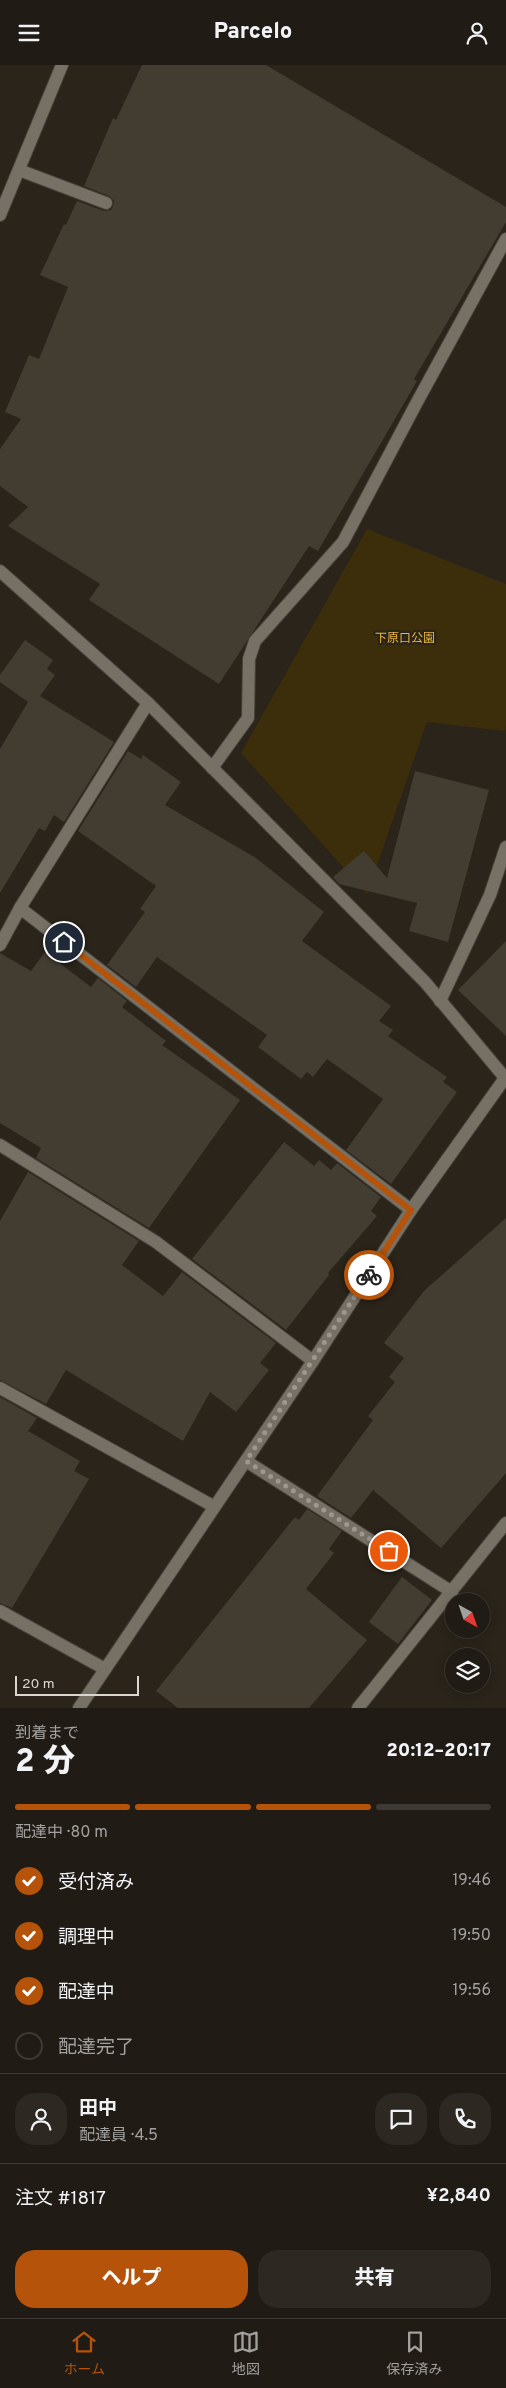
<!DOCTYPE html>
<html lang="ja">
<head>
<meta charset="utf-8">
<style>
	body { margin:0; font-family:Overpass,"Noto Sans JP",sans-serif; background:#2d2822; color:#f1f3f6; height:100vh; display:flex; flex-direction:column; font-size:19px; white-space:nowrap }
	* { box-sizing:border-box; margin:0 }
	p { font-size:16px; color:#a2a1a0 }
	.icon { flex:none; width:28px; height:28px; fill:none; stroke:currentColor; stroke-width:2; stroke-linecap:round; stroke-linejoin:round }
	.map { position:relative; height:1643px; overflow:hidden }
	.panel { display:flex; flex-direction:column; background:#201b14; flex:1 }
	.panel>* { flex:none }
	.needle { width:32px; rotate:140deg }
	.buttons { position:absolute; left:445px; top:1528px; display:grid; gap:10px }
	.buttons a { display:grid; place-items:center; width:45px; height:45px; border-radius:50%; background:#201b14; box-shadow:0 2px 12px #0003,0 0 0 1px #3d3934; font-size:25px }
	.scale { position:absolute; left:15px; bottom:12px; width:124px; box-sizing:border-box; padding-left:5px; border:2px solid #d9d6cf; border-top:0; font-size:14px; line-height:18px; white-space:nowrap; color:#d9d6cf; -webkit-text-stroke:4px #2a241a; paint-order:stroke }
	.pin { position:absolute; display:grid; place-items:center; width:42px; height:42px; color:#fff; margin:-21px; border:2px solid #fff; border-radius:50%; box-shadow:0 1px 5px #0007 }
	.courier { position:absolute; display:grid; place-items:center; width:50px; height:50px; margin:-25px; border:4px solid #b45309; border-radius:50%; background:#fff; color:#222; box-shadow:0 1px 6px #0007 }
	.overview em { font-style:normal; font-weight:800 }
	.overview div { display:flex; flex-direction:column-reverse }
	.overview { display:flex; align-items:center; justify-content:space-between; height:85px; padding:0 15px }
	h1 { font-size:32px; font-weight:800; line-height:38px }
	.bar { display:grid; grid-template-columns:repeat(4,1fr); gap:8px 5px; align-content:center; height:60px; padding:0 15px }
	.bar i { height:6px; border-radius:4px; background:#3d3934 }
	.bar .active { background:#b45309 }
	.bar p { grid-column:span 4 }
	.line { display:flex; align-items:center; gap:12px; padding:0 15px; border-top:1px solid #3d3934 }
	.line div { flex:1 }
	.round { display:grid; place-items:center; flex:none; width:52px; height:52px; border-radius:20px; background:#2d2822 }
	ol { padding:0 15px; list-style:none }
	li { display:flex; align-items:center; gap:15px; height:55px }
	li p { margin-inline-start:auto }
	li .icon { padding:5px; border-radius:50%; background:#b45309; color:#fff; stroke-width:4 }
	li:last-child { color:#a2a1a0 }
	li i { width:28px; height:28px; border:2px solid #3d3934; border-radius:50% }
	.cta { display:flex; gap:10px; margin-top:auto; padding:10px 15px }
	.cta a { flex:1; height:58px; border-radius:20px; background:#b45309; color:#fff; font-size:20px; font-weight:800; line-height:58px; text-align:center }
	.cta a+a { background:#2d2822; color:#f1f3f6 }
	header { display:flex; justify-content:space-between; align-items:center; height:65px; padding:0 15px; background:#201b14; font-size:22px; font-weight:800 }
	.dock { display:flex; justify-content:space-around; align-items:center; height:70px; border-top:1px solid #3d3934; background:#201b14; font-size:14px; color:#a2a1a0 }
	.dock a { display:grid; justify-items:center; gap:2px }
	.dock .active { color:#b45309 }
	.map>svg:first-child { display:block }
	.green { fill:#3d2e0b }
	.building { fill:#423c31 }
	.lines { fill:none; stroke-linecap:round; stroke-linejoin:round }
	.minor-casing { stroke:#46423a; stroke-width:14 }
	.minor { stroke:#777165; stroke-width:12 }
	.done { stroke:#9c9890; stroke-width:5; stroke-dasharray:0 9 }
	.route { stroke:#b45309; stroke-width:6 }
	.labels { text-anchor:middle; stroke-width:4.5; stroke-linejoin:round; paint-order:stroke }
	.park-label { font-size:12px; fill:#e9b640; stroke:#2a241a }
</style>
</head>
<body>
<header><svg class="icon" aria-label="menu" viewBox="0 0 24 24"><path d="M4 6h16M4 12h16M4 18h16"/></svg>Parcelo<svg class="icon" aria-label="person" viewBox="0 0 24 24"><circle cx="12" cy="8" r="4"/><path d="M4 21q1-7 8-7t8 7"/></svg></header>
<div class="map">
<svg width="506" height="1643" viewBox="0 0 506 1643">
	<rect width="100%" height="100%" fill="#2a241a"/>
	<polygon class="green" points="367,464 506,519 506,661 505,666 427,657 367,829 241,688"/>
	<g class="building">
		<polygon points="142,0 266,0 506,142 506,157 414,314 417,316 318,486 309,481 219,619 89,535 100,519 8,461 28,442 0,421 0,384 21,354 5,347 29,290 39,294 68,222 40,210 64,159 66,160 77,136 104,146 111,145 113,141 114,136 109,131 84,121 113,53 116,55"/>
		<polygon points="25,575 53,595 47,604 55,610 40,631 114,677 64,757 54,750 45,766 39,763 0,828 0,684 28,637 0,617 0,610"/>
		<polygon points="128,686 141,694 143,690 181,717 165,740 256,793 324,847 302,876 391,941 379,956 393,965 388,971 447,1012 443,1017 457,1027 391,1119 346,1085 383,1034 327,994 313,1012 307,1007 301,1014 258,982 267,970 157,892 136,922 107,900 145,847 140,844 156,821 78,766"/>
		<polygon points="415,706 489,725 448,877 409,866 417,838 339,819 333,812 364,786 387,813"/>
		<polygon points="506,876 506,971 458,925"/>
		<polygon points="45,887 91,922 98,913 127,936 122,942 166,976 162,980 240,1035 149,1163 36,1093 41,1083 0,1058 0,888 31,906"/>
		<polygon points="284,1077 314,1101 319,1095 331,1105 337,1098 381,1132 371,1146 377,1151 328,1208 329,1210 286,1265 192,1194"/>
		<polygon points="28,1107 139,1176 122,1200 163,1231 182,1207 276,1278 260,1298 269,1305 236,1347 210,1327 183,1376 66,1305 46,1339 0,1315 0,1156"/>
		<polygon points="506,1153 506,1408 441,1483 373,1425 351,1453 317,1431 373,1355 368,1351 395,1317 389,1312 404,1293 384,1278 424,1226"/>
		<polygon points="0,1332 37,1353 28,1366 80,1396 74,1406 89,1414 12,1543 0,1538"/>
		<polygon points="307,1444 342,1466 329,1484 334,1488 306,1524 367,1575 309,1643 178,1643 156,1626 295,1452 299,1455"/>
		<polygon points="402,1512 432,1535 398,1579 369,1557"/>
	</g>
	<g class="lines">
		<g class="minor-casing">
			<g id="minor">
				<polyline points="19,105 106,138"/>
				<polyline points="0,150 62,0"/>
				<polyline points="0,506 148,638 425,917 506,1014"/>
				<polyline points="212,703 248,653 249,594 255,576 343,477 416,339 506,174"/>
				<polyline points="20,843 411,1145"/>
				<polyline points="0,880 20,843 148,638"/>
				<polyline points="440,936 490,830 506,782"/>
				<polyline points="0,1080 156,1177 313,1296"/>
				<polyline points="0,1323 213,1441"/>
				<polyline points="246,1396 452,1527"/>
				<polyline points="0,1546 105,1604"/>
				<polyline points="79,1643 313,1296 411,1145 505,1013"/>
				<polyline points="358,1643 506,1458"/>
			</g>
		</g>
		<use href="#minor" class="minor"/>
	</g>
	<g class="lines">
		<polyline class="done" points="369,1210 246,1396 389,1486"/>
		<polyline class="route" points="64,877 411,1145 369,1210"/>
	</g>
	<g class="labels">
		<g class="park-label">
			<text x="405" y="577">下原口公園</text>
		</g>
	</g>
</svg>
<div class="buttons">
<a><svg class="needle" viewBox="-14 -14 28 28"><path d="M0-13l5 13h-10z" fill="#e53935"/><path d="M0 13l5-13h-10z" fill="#a2a1a0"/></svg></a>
<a><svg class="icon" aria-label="layers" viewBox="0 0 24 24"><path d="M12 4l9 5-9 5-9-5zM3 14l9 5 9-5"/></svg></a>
</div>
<div class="scale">20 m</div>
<div class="pin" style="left:389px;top:1486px;background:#ea580c"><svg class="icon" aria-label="bag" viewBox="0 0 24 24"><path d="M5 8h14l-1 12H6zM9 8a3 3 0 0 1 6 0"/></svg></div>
<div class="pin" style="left:64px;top:877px;background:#1f2937"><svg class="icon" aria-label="home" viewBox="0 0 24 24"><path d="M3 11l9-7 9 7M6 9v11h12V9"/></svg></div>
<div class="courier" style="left:369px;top:1210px"><svg class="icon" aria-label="bike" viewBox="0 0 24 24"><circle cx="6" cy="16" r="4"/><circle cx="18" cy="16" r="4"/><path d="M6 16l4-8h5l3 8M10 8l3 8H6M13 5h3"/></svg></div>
</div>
<section class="panel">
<div class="overview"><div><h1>2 分</h1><p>到着まで</p></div><em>20:12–20:17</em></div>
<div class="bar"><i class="active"></i><i class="active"></i><i class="active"></i><i></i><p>配達中 · 80 m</p></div>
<ol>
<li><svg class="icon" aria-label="check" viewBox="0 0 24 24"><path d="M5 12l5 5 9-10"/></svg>受付済み<p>19:46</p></li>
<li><svg class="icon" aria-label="check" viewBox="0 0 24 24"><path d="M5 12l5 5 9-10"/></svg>調理中<p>19:50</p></li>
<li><svg class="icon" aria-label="check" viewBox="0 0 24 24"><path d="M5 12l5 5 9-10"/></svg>配達中<p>19:56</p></li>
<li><i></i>配達完了</li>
</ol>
<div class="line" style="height:90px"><a class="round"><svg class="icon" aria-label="person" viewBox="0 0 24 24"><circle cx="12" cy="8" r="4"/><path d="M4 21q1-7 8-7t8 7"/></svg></a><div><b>田中</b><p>配達員 · 4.5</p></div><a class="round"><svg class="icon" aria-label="chat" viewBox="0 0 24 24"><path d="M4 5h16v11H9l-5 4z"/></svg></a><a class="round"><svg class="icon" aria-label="phone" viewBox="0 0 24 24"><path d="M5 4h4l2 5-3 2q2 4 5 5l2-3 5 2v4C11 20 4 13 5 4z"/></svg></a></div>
<div class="line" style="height:65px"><div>注文 #1817</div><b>¥2,840</b></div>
<div class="cta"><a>ヘルプ</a><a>共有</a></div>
</section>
<nav class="dock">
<a class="active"><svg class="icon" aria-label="home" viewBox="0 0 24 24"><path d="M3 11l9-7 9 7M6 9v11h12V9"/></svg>ホーム</a>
<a><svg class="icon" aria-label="map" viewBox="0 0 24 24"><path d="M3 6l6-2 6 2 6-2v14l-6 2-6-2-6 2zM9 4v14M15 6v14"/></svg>地図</a>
<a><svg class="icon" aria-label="saved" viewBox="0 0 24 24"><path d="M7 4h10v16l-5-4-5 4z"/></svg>保存済み</a>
</nav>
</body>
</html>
